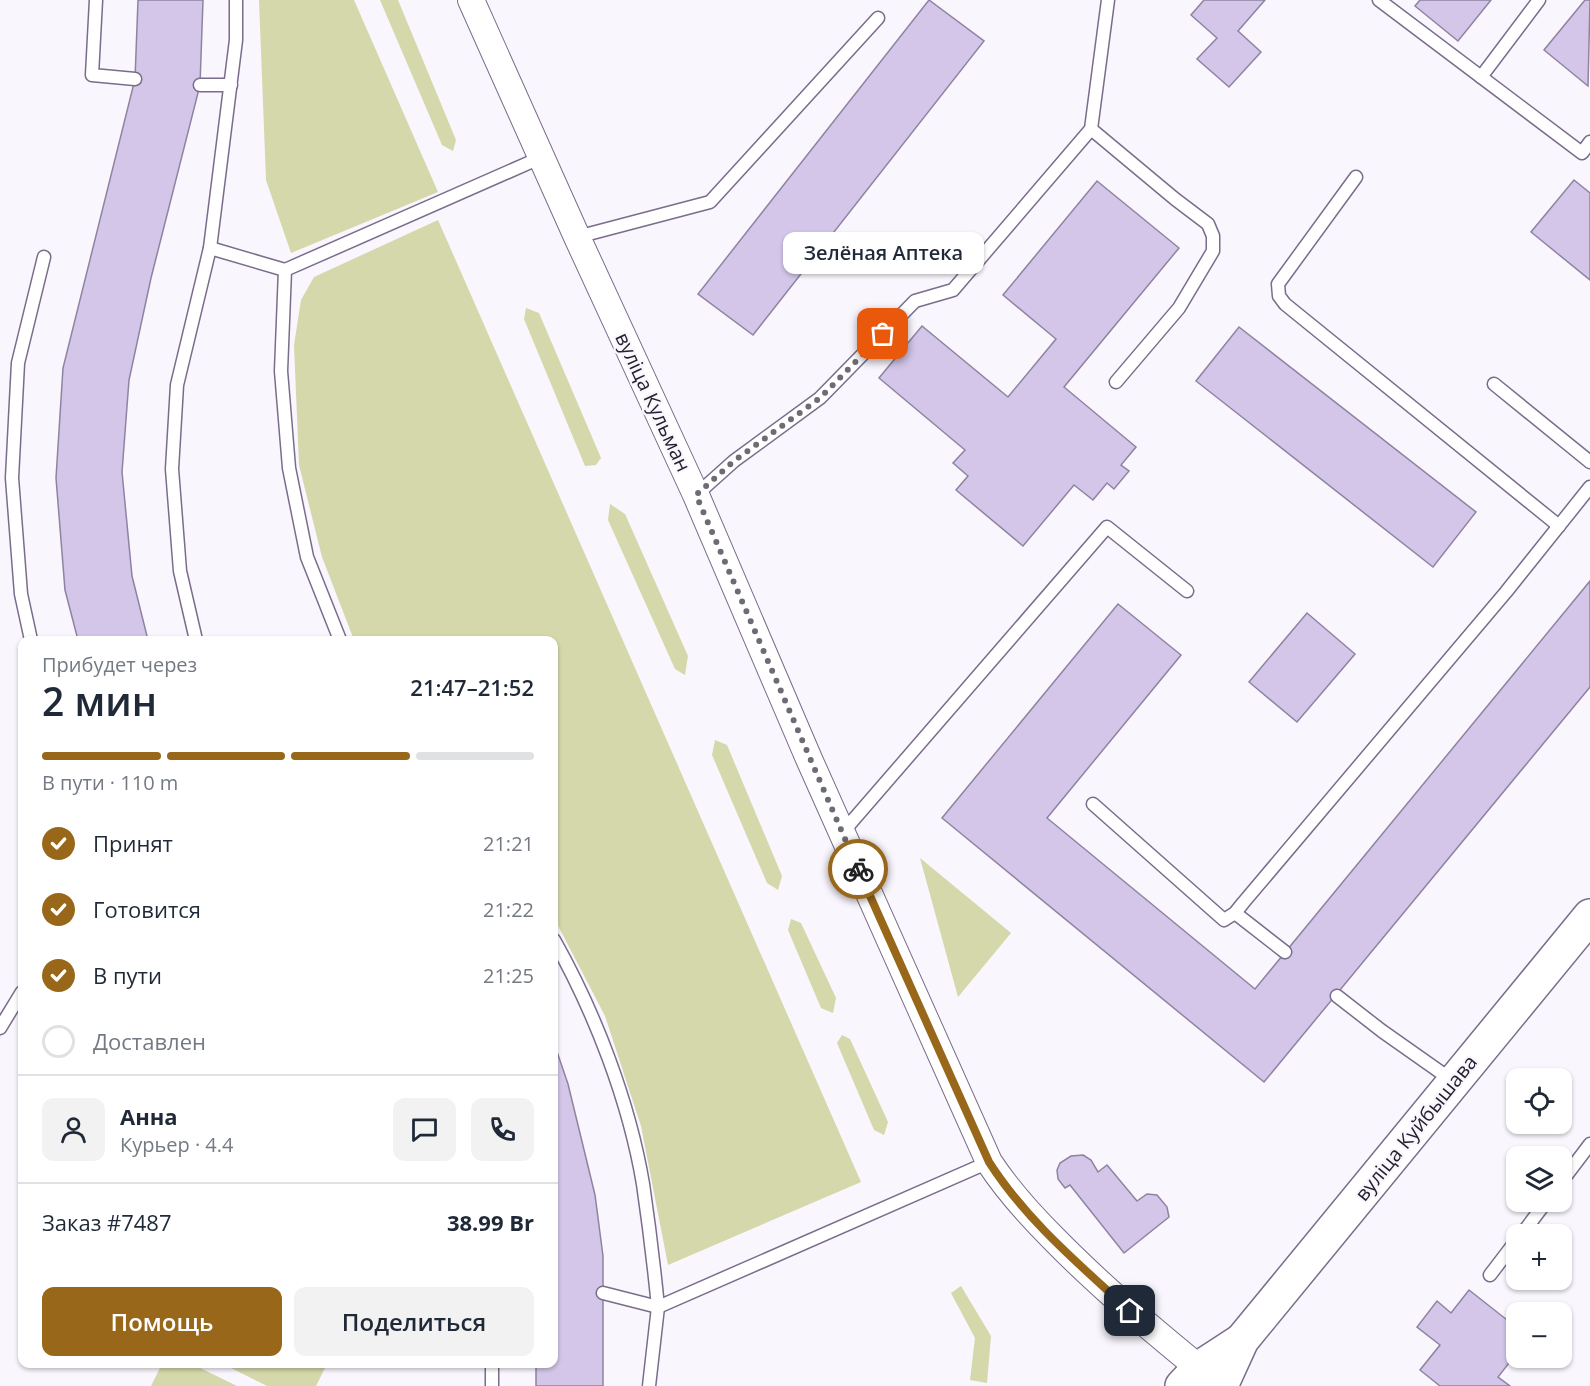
<!DOCTYPE html>
<html lang="ru">
<head>
<meta charset="utf-8">
<style>
	body { margin:0; font-family:"Open Sans",sans-serif; background:#f2f2f3; color:#1f2937; height:100vh; display:flex; flex-direction:column; font-size:22px; white-space:nowrap }
	* { box-sizing:border-box; margin:0 }
	p { font-size:20px; color:#747a83 }
	.icon { flex:none; width:33px; height:33px; fill:none; stroke:currentColor; stroke-width:2; stroke-linecap:round; stroke-linejoin:round }
	.map { position:relative; flex:1; overflow:hidden }
	.sheet { position:absolute; left:18px; top:636px; width:540px; height:732px; display:flex; flex-direction:column; background:#fff; border-radius:12px; box-shadow:0 2px 4px #0004 }
	.sheet>* { flex:none }
	.controls { position:absolute; left:1506px; top:1068px; display:grid; gap:12px }
	.controls a { display:grid; place-items:center; width:66px; height:66px; border-radius:12px; background:#fff; box-shadow:0 2px 4px #0004; font-size:30px }
	.pin { position:absolute; display:grid; place-items:center; width:51px; height:51px; color:#fff; margin:-26px; border-radius:12px; box-shadow:0 3px 9px #0006 }
	.courier { position:absolute; display:grid; place-items:center; width:60px; height:60px; margin:-30px; border:4px solid #98671a; border-radius:50%; background:#fff; color:#222; box-shadow:0 2px 8px #0007 }
	.bubble { position:absolute; height:42px; border-radius:12px; background:#fff; box-shadow:0 2px 4px #0004; font-size:20px; font-weight:600; line-height:42px; text-align:center }
	.headline em { font-style:normal; font-weight:600 }
	.headline div { display:flex; flex-direction:column-reverse }
	.headline { display:flex; align-items:center; justify-content:space-between; height:102px; padding:0 24px }
	h1 { font-size:39px; font-weight:600; line-height:45px }
	.bar { display:grid; grid-template-columns:repeat(4,1fr); gap:9px 6px; align-content:center; height:72px; padding:0 24px }
	.bar i { height:8px; border-radius:4px; background:#e0e1e3 }
	.bar .selected { background:#98671a }
	.bar p { grid-column:span 4 }
	.line { display:flex; align-items:center; gap:15px; padding:0 24px; border-top:2px solid #e0e1e3 }
	.line div { flex:1 }
	.round { display:grid; place-items:center; flex:none; width:63px; height:63px; border-radius:12px; background:#f2f2f3 }
	ol { padding:0 24px; list-style:none }
	li { display:flex; align-items:center; gap:18px; height:66px }
	li p { margin-inline-start:auto }
	li .icon { padding:6px; border-radius:50%; background:#98671a; color:#fff; stroke-width:4 }
	li:last-child { color:#747a83 }
	li i { width:33px; height:33px; border:3px solid #e0e1e3; border-radius:50% }
	.action { display:flex; gap:12px; margin-top:auto; padding:12px 24px }
	.action a { flex:1; height:69px; border-radius:12px; background:#98671a; color:#fff; font-size:24px; font-weight:600; line-height:69px; text-align:center }
	.action a+a { background:#f2f2f3; color:#1f2937 }
	.map>svg:first-child { display:block }
	.green { fill:#d4d8aa }
	.building { fill:#d3c6e8; stroke:#8f83a2; stroke-width:1.5 }
	.lines { fill:none; stroke-linecap:round; stroke-linejoin:round }
	.service-casing { stroke:#796d8b; stroke-width:15 }
	.minor-casing { stroke:#796d8b; stroke-width:28 }
	.secondary-casing { stroke:#796d8b; stroke-width:36 }
	.service { stroke:#fff; stroke-width:12 }
	.minor { stroke:#fff; stroke-width:26 }
	.secondary { stroke:#fff; stroke-width:33 }
	.done { stroke:#6f6a74; stroke-width:6; stroke-dasharray:0 10.8 }
	.route { stroke:#98671a; stroke-width:8 }
	.labels { text-anchor:middle; stroke-width:4.5; stroke-linejoin:round; paint-order:stroke }
	.street-label { font-size:20px; fill:#241f2b; stroke:#f9f6fd }
</style>
</head>
<body>
<div class="map">
<svg width="1590" height="1386" viewBox="0 0 1590 1386">
	<rect width="100%" height="100%" fill="#f9f6fd"/>
	<g class="green">
		<polygon points="259,0 354,0 438,192 291,253 266,180"/>
		<polygon points="380,0 398,0 456,140 453,151 442,145"/>
		<polygon points="438,220 861,1182 668,1265 641,1126 605,1016 554,918 554,640 354,640 322,557 299,465 294,345 301,300 314,277"/>
		<polygon points="526,308 539,313 601,458 596,465 585,466 524,319"/>
		<polygon points="610,504 625,514 688,656 685,675 675,669 608,520"/>
		<polygon points="715,740 727,745 782,876 778,890 767,883 712,755"/>
		<polygon points="920,858 1011,933 958,997"/>
		<polygon points="791,919 801,923 836,998 833,1013 821,1008 788,930"/>
		<polygon points="842,1035 850,1039 888,1122 884,1135 874,1130 837,1043"/>
		<polygon points="961,1286 991,1336 987,1383 970,1380 975,1338 951,1293"/>
		<polygon points="162,1364 192,1364 237,1386 151,1386"/>
		<polygon points="223,1364 327,1364 316,1386 267,1386"/>
	</g>
	<g class="building">
		<polygon points="138,0 203,0 200,85 151,278 129,380 122,472 132,576 148,640 78,640 65,590 56,478 63,368 135,79"/>
		<polygon points="929,0 984,41 753,335 698,294"/>
		<polygon points="1204,0 1265,0 1238,31 1261,52 1229,87 1197,59 1217,38 1191,15"/>
		<polygon points="1420,0 1491,0 1458,41 1415,6"/>
		<polygon points="1585,0 1590,0 1588,86 1544,50"/>
		<polygon points="1574,180 1590,193 1590,280 1531,232"/>
		<polygon points="1097,181 1179,248 1064,387 1136,447 1121,465 1129,471 1114,489 1107,483 1093,500 1074,485 1023,546 956,490 968,476 953,463 965,450 879,378 922,326 1008,397 1056,339 1003,295"/>
		<polygon points="1239,327 1476,512 1433,567 1196,381"/>
		<polygon points="1590,581 1590,687 1264,1082 942,818 1118,604 1181,655 1047,818 1255,989"/>
		<polygon points="1307,613 1355,654 1297,722 1249,682"/>
		<polygon points="554,1043 568,1084 595,1195 603,1256 603,1386 536,1386 536,1364 554,1364"/>
		<polygon points="1083,1155 1091,1160 1098,1172 1107,1165 1137,1201 1147,1194 1157,1195 1167,1207 1169,1217 1124,1253 1070,1185 1065,1188 1058,1179 1057,1170 1060,1163 1071,1156"/>
		<polygon points="1469,1290 1516,1327 1516,1354 1498,1377 1510,1386 1440,1386 1420,1370 1440,1345 1417,1327 1437,1301 1451,1313"/>
	</g>
	<g class="lines">
		<g class="service-casing">
			<g id="service">
				<polyline points="96,0 92,75 135,79"/>
				<polyline points="1379,0 1582,153 1590,142"/>
				<polyline points="1481,77 1539,0"/>
				<polyline points="200,85 231,85"/>
				<polyline points="1091,129 1175,199 1208,224 1213,236 1213,251 1179,308 1116,382"/>
				<polyline points="1356,177 1278,284 1279,296 1285,304 1559,526"/>
				<polyline points="577,237 710,202 878,18"/>
				<polyline points="210,248 285,270"/>
				<polyline points="1494,384 1590,462"/>
				<polyline points="696,495 734,461 820,398 915,301 953,290 1091,129 1108,0"/>
				<polyline points="31,640 21,594 12,478 18,363 44,257"/>
				<polyline points="196,640 180,571 172,469 177,385 210,248 236,40 236,0"/>
				<polyline points="340,640 307,557 289,468 281,371 285,270 542,157"/>
				<polyline points="1093,804 1224,920 1235,913 1243,903 1506,592 1590,487"/>
				<polyline points="842,833 1107,527 1187,591"/>
				<polyline points="1235,913 1285,952"/>
				<path d="M554,940C595,1013 629,1101 643,1184C649,1225 654,1266 658,1307L989,1162"/>
				<polyline points="1337,996 1382,1031 1453,1081"/>
				<polyline points="0,1028 22,992"/>
				<polyline points="1562,1181 1590,1144"/>
				<polyline points="1522,1234 1546,1202"/>
				<polyline points="1490,1275 1516,1241"/>
				<polyline points="603,1293 658,1307 649,1386"/>
				<polyline points="492,1364 492,1386"/>
			</g>
		</g>
		<g class="minor-casing">
			<path id="minor" d="M471,0L577,237L696,495L809,759L989,1162C1008,1191 1030,1215 1054,1239C1100,1286 1149,1327 1199,1368"/>
		</g>
		<g class="secondary-casing">
			<g id="secondary">
				<polyline points="1182,1386 1199,1368 1242,1340"/>
				<polyline points="1221,1386 1242,1340 1590,916"/>
			</g>
		</g>
		<use href="#service" class="service"/>
		<use href="#minor" class="minor"/>
		<use href="#secondary" class="secondary"/>
	</g>
	<g class="lines">
		<polyline class="done" points="858,869 696,495 734,461 820,398 883,334"/>
		<path class="route" d="M858,869L989,1162C1026,1220 1080,1265 1130,1311"/>
	</g>
	<g class="labels">
		<g class="street-label">
			<text transform="translate(653 402) rotate(65)" y="7">вуліца Кульман</text>
			<text transform="translate(1416 1128) rotate(-51)" y="7">вуліца Куйбышава</text>
		</g>
	</g>
</svg>
<div class="controls">
<a><svg class="icon" aria-label="locate" viewBox="0 0 24 24"><circle cx="12" cy="12" r="6"/><path d="M12 2v4M12 18v4M2 12h4M18 12h4"/></svg></a>
<a><svg class="icon" aria-label="layers" viewBox="0 0 24 24"><path d="M12 4l9 5-9 5-9-5zM3 14l9 5 9-5"/></svg></a>
<a>+</a>
<a>−</a>
</div>
<div class="pin" style="left:883px;top:334px;background:#ea580c"><svg class="icon" aria-label="bag" viewBox="0 0 24 24"><path d="M5 8h14l-1 12H6zM9 8a3 3 0 0 1 6 0"/></svg></div>
<div class="pin" style="left:1130px;top:1311px;background:#1f2937"><svg class="icon" aria-label="home" viewBox="0 0 24 24"><path d="M3 11l9-7 9 7M6 9v11h12V9"/></svg></div>
<div class="courier" style="left:858px;top:869px"><svg class="icon" aria-label="bike" viewBox="0 0 24 24"><circle cx="6" cy="16" r="4"/><circle cx="18" cy="16" r="4"/><path d="M6 16l4-8h5l3 8M10 8l3 8H6M13 5h3"/></svg></div>
<div class="bubble" style="left:783px;top:232px;width:201px">Зелёная Аптека</div>
<section class="sheet">
<div class="headline"><div><h1>2 мин</h1><p>Прибудет через</p></div><em>21:47–21:52</em></div>
<div class="bar"><i class="selected"></i><i class="selected"></i><i class="selected"></i><i></i><p>В пути · 110 m</p></div>
<ol>
<li><svg class="icon" aria-label="check" viewBox="0 0 24 24"><path d="M5 12l5 5 9-10"/></svg>Принят<p>21:21</p></li>
<li><svg class="icon" aria-label="check" viewBox="0 0 24 24"><path d="M5 12l5 5 9-10"/></svg>Готовится<p>21:22</p></li>
<li><svg class="icon" aria-label="check" viewBox="0 0 24 24"><path d="M5 12l5 5 9-10"/></svg>В пути<p>21:25</p></li>
<li><i></i>Доставлен</li>
</ol>
<div class="line" style="height:108px"><a class="round"><svg class="icon" aria-label="person" viewBox="0 0 24 24"><circle cx="12" cy="8" r="4"/><path d="M4 21q1-7 8-7t8 7"/></svg></a><div><b>Анна</b><p>Курьер · 4.4</p></div><a class="round"><svg class="icon" aria-label="chat" viewBox="0 0 24 24"><path d="M4 5h16v11H9l-5 4z"/></svg></a><a class="round"><svg class="icon" aria-label="phone" viewBox="0 0 24 24"><path d="M5 4h4l2 5-3 2q2 4 5 5l2-3 5 2v4C11 20 4 13 5 4z"/></svg></a></div>
<div class="line" style="height:78px"><div>Заказ #7487</div><b>38.99 Br</b></div>
<div class="action"><a>Помощь</a><a>Поделиться</a></div>
</section>
</div>
</body>
</html>
